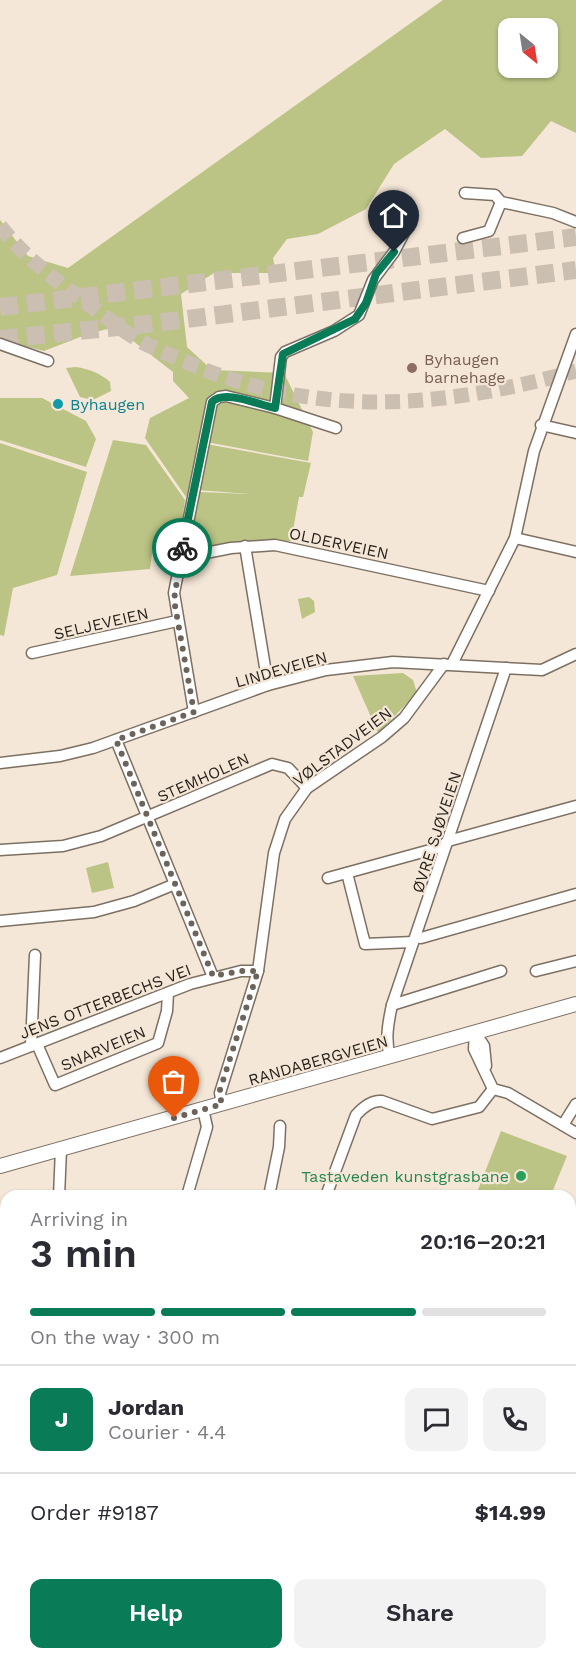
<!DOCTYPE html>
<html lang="en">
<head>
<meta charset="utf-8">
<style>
	body { margin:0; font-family:"Work Sans",sans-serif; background:#f2f2f3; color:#2b2b33; height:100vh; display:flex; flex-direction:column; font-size:22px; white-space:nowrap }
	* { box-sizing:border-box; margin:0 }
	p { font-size:20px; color:#7c7c81 }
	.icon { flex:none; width:33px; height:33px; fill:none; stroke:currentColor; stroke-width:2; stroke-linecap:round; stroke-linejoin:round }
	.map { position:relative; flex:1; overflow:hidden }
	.side { position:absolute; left:0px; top:1190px; width:576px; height:470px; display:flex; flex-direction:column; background:#fff; border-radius:18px 18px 0 0; box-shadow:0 2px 4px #0004 }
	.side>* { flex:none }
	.needle { width:39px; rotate:150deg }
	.fabs { position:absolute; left:498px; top:18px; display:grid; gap:12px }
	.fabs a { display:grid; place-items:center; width:60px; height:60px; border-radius:12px; background:#fff; box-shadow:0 2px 4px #0004; font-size:30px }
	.pin { position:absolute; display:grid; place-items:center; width:51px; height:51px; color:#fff; margin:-62px -26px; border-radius:50% 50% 50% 0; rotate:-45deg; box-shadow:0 0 6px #0007 }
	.pin .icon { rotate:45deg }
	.courier { position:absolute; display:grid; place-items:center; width:60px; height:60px; margin:-30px; border:4px solid #097b57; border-radius:50%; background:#fff; color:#222; box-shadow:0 2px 8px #0007 }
	.head em { font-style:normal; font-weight:600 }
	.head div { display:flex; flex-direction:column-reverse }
	.head { display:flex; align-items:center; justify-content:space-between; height:102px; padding:0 30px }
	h1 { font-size:39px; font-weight:600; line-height:45px }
	.bar { display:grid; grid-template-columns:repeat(4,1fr); gap:9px 6px; align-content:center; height:72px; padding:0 30px }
	.bar i { height:8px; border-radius:4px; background:#e1e1e2 }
	.bar .on { background:#097b57 }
	.bar p { grid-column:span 4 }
	.line { display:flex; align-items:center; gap:15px; padding:0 30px; border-top:2px solid #e1e1e2 }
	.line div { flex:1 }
	.round { display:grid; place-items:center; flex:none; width:63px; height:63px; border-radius:12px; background:#f2f2f3 }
	.cta { display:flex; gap:12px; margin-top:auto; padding:12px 30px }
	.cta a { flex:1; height:69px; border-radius:12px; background:#097b57; color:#fff; font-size:24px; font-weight:600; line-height:69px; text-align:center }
	.cta a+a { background:#f2f2f3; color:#2b2b33 }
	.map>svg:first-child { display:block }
	.green { fill:#bbc485; fill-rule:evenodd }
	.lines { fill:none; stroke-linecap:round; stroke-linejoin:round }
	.primary-tunnel { stroke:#cbbfb1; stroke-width:15; stroke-dasharray:15 8; stroke-linecap:butt }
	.highway-tunnel { stroke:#cbbfb1; stroke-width:18; stroke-dasharray:18 9; stroke-linecap:butt }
	.street-casing { stroke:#7c7063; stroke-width:13 }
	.secondary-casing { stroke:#7c7063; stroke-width:16 }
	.street { stroke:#fff; stroke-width:10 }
	.secondary { stroke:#fff; stroke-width:14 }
	.done { stroke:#6c645b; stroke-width:6; stroke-dasharray:0 10.8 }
	.route { stroke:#097b57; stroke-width:8 }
	.education-dot { fill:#8d6e63; stroke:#f5e7d7; stroke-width:2 }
	.culture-dot { fill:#0f9aa8; stroke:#f5e7d7; stroke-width:2 }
	.leisure-dot { fill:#2e9e5b; stroke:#f5e7d7; stroke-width:2 }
	.labels { text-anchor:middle; stroke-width:4.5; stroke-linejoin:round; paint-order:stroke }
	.education-label { font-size:16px; fill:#785e54; stroke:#f5e7d7; text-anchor:start }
	.culture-label { font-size:16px; fill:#0d838f; stroke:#f5e7d7; text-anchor:start }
	.street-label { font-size:16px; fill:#231e18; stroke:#f5e7d7 }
	.leisure-label { font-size:16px; fill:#27864d; stroke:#f5e7d7; text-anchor:end }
</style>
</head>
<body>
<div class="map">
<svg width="576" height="1658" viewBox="0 0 576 1658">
	<rect width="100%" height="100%" fill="#f5e7d7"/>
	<g class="green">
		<path d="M443,0H576V133L551,121L522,156L481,158L445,129L394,164L366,209L318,234L287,239L273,258L276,273H214L181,294L187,347L212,370L284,373L313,432L308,461L206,442V444L311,463L303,497H299L291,541L188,550L199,492L250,494L197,490L203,450L186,497L145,438L150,418L189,398L173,381V372L115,327L88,334L44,351L0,340V220L28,256L68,268ZM508,28H548V68H508Z"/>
		<path d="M76,367C89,369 100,373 110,382L111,391L93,400L80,397L66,368Z"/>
		<polygon points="0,398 42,398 86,421 96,439 86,467 0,440"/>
		<polygon points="113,440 146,445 185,500 179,543 154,539 150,569 70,576"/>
		<polygon points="0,443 87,472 57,575 13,588 4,636 0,635"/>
		<polygon points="309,597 314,601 315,612 302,619 298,599"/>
		<polygon points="403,673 413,680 417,693 378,733 353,676"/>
		<polygon points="108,862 114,888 92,893 86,868"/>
		<polygon points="501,1131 567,1156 551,1195 476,1195"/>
	</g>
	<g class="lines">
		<path class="primary-tunnel" d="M0,226C26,259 58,282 92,307C107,318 123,331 140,341C153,348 168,354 181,360C315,419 438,409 576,371"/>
		<g class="highway-tunnel">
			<polyline points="0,307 576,237"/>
			<polyline points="0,339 147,324 576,270"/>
		</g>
		<g class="street-casing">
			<g id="street">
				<polyline points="465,193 495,195 501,202 553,213 576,222"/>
				<polyline points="463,238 489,231 501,202"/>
				<polyline points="0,344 48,361"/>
				<polyline points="275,408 336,428"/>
				<polyline points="541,425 576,433"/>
				<polyline points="515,538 576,552"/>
				<polyline points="245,546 268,685"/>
				<polyline points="180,558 231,548 275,545 489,591"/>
				<polyline points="32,653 177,621"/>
				<polyline points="452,664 515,538 534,451 576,334"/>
				<polyline points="194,712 174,593 212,402 219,397 226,396 275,408 281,357 285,352 334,331 359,315 373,280 394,252 406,229"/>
				<polyline points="116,740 213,977"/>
				<polyline points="0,763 60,756 93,748 268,685 326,670 393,662 542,670 576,654"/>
				<polyline points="0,850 63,846 101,836 272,764 288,768 307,788"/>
				<polyline points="347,873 365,944 413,942"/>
				<polyline points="328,878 441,847 448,841 576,806"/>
				<polyline points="0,921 94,912 134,901 175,884"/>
				<polyline points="416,937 421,938 576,894"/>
				<polyline points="536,971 576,961"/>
				<polyline points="392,1005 501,971"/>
				<polyline points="475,1032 474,1049 493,1089 508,1093 576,1133"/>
				<polyline points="475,1032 484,1046 486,1066"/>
				<polyline points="37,1044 55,1085 158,1043 167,1011 168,993"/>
				<polyline points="31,1046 35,955"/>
				<path d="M390,1057C385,1040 388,1023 392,1005L506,668"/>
				<polyline points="0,1058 190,984 241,971 258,971"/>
				<polyline points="222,1104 220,1093 258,971 274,853 285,819 307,788 382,737 404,718 444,664"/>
				<polyline points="563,1125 576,1104"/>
				<polyline points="59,1196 61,1149"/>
				<polyline points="187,1196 207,1127 203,1109"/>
				<polyline points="269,1196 279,1147 280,1126"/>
				<path d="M326,1196L356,1115C363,1107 372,1100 382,1101L432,1119L479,1107L493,1089"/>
				<polyline points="0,1276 6,1278"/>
				<polyline points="0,1318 6,1320"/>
				<polyline points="0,1457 6,1459"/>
				<polyline points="0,1595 6,1601"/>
				<polyline points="570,1609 576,1597"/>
				<polyline points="57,1653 62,1658"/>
				<polyline points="181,1653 187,1658"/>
				<polyline points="69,1658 74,1653"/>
				<polyline points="217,1658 219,1653"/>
				<polyline points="344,1658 346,1653"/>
				<polyline points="452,1658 454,1653"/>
				<polyline points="550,1658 552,1653"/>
			</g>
		</g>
		<g class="secondary-casing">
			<polyline id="secondary" points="0,1166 576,1004"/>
		</g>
		<use href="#street" class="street"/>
		<use href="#secondary" class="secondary"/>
	</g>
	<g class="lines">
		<polyline class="done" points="174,1118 222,1104 219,1093 258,971 241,971 213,976 116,740 194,712 174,600 182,548"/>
		<path class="route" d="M182,548L212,402C224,389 259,405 275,408L283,354L355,319L366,303L376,274L394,252"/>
	</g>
	<circle class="education-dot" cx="412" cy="368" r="6"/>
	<circle class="culture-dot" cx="58" cy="404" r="6"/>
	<circle class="leisure-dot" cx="521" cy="1176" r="6"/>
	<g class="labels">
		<g class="education-label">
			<text x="424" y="365">Byhaugen<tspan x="424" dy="18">barnehage</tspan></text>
		</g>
		<g class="culture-label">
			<text x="70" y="410">Byhaugen</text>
		</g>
		<g class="street-label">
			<text transform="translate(339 543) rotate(12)" y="6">OLDERVEIEN</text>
			<text transform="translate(101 623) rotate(-13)" y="6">SELJEVEIEN</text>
			<text transform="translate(281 669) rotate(-16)" y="6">LINDEVEIEN</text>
			<text transform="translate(342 746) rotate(-37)" y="6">VØLSTADVEIEN</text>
			<text transform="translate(203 777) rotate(-24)" y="6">STEMHOLEN</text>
			<text transform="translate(436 832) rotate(-72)" y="6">ØVRE SJØVEIEN</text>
			<text transform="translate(105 1001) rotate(-21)" y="6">JENS OTTERBECHS VEI</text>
			<text transform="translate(103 1048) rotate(-23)" y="6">SNARVEIEN</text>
			<text transform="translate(318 1060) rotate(-16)" y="6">RANDABERGVEIEN</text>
		</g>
		<g class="leisure-label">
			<text x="509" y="1182">Tastaveden kunstgrasbane</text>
		</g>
	</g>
</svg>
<div class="fabs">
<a><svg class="needle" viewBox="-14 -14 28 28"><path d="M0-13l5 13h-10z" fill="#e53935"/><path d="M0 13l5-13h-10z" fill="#7c7c81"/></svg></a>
</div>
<div class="pin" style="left:174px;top:1118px;background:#ea580c"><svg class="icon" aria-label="bag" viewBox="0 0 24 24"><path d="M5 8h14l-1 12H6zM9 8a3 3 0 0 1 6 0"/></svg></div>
<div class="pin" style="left:394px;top:252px;background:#1f2937"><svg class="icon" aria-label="home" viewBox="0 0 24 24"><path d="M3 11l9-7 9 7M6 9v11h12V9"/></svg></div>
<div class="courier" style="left:182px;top:548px"><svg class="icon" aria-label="bike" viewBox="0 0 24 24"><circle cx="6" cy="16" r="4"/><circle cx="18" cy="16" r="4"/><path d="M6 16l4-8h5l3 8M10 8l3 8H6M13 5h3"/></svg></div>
<section class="side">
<div class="head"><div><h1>3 min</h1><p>Arriving in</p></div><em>20:16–20:21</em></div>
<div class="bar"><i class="on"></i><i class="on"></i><i class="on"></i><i></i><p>On the way · 300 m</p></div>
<div class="line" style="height:108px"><b class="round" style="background:#097b57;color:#fff">J</b><div><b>Jordan</b><p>Courier · 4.4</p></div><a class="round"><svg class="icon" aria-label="chat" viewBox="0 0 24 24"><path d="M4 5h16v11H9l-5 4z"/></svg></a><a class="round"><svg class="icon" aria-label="phone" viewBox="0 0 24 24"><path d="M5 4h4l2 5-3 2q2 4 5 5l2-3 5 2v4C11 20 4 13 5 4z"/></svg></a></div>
<div class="line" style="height:78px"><div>Order #9187</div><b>$14.99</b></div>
<div class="cta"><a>Help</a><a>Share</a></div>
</section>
</div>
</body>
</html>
